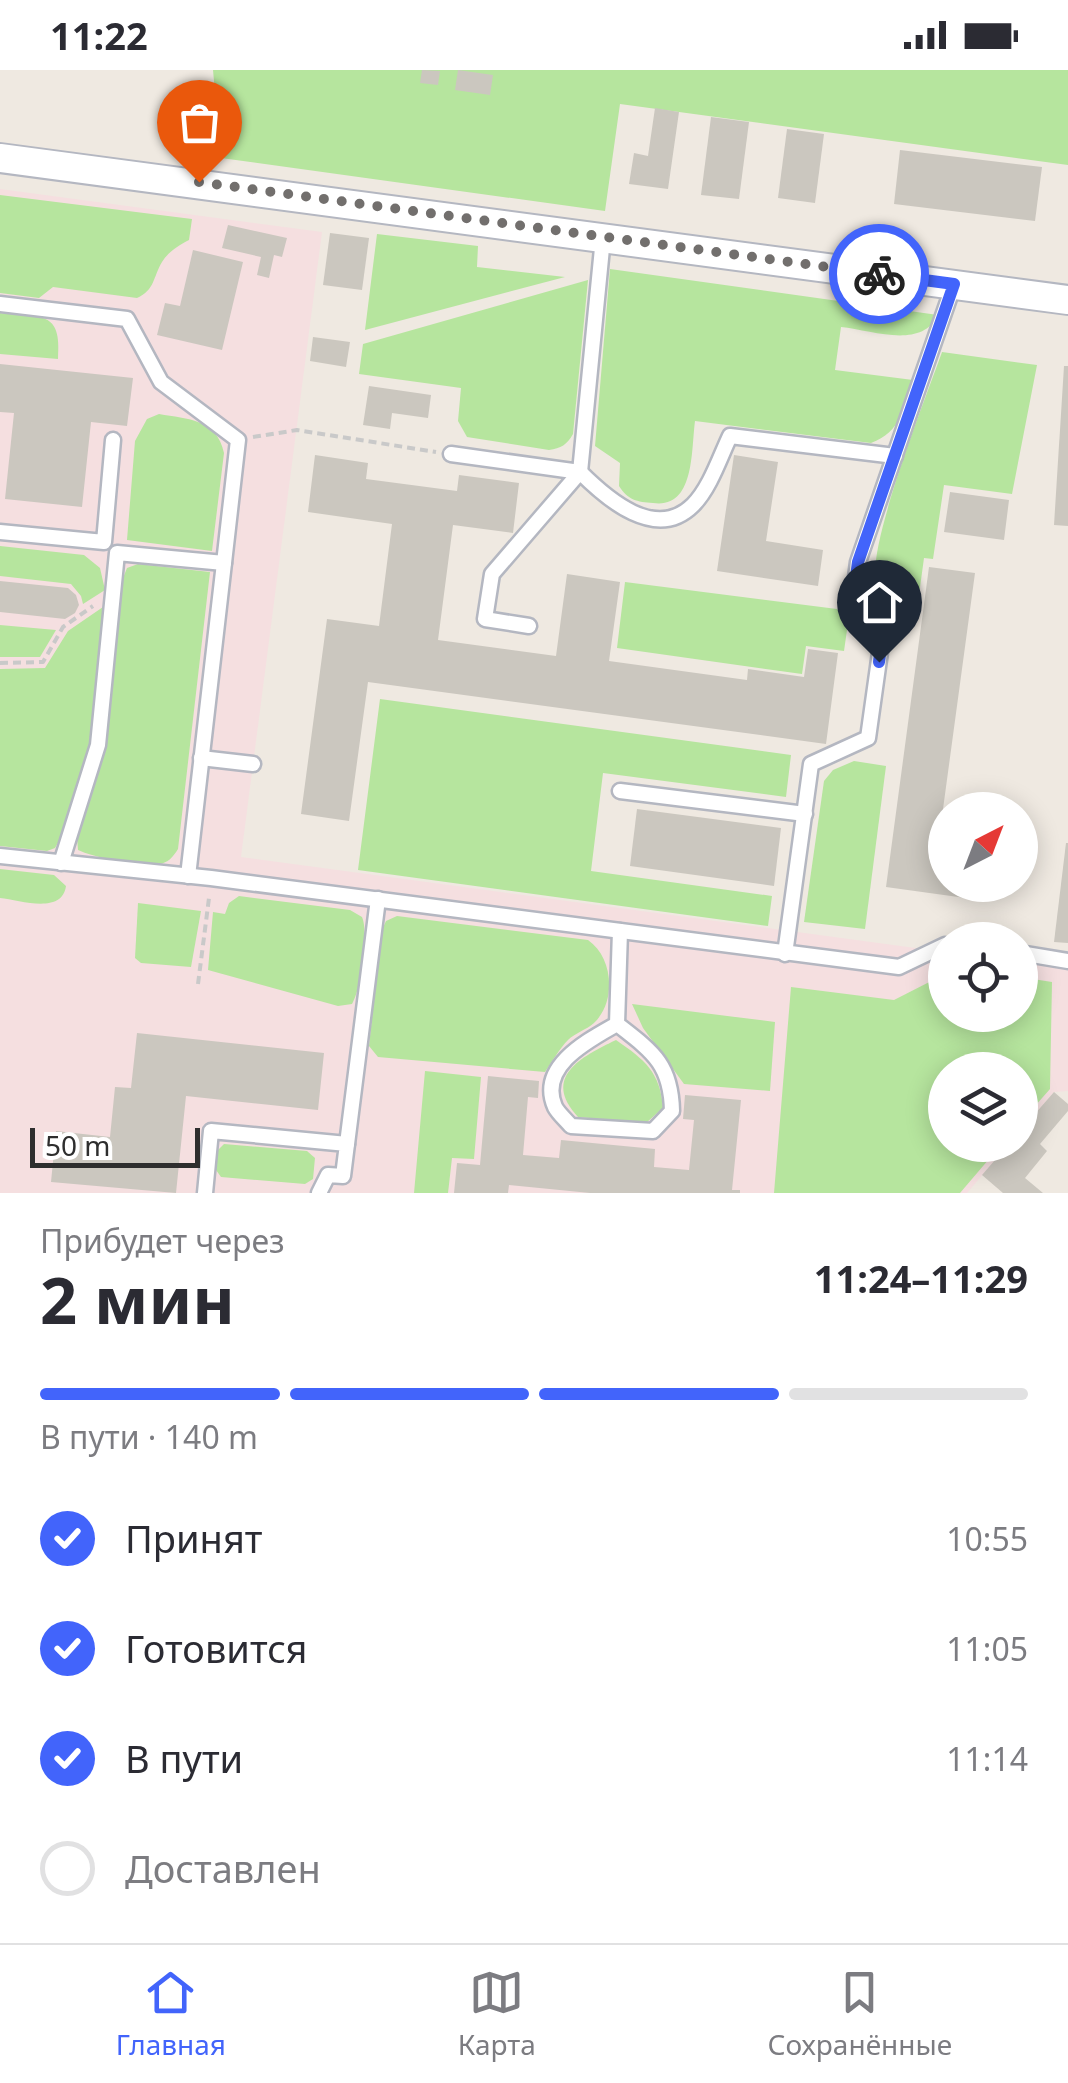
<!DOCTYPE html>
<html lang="ru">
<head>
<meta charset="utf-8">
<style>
	body { margin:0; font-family:"Noto Sans",sans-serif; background:#f7f7f7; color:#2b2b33; height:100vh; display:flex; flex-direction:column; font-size:38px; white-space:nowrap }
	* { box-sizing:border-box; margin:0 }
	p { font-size:32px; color:#7c7c81 }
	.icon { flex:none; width:55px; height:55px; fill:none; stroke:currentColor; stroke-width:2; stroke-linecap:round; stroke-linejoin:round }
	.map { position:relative; height:1123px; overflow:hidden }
	.panel { display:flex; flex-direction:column; background:#fff; flex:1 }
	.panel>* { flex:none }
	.needle { width:65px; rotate:42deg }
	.tools { position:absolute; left:928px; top:722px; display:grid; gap:20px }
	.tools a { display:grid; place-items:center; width:110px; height:110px; border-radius:50%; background:#fff; box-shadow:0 5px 25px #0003; font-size:50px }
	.scale { position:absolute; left:30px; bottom:25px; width:170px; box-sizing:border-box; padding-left:10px; border:5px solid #2e2e2e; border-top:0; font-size:28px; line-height:35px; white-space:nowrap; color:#2e2e2e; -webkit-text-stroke:8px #fff; paint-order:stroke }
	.pin { position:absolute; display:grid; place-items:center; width:85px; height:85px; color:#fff; margin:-102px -42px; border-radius:50% 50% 50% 0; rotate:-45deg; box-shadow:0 0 10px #0007 }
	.pin .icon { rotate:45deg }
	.courier { position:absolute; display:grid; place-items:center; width:100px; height:100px; margin:-50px; border:8px solid #4264fb; border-radius:50%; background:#fff; color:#222; box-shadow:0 2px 12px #0007 }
	.head em { font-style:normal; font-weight:700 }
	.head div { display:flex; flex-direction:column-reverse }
	.head { display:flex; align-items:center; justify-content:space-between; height:170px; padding:0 40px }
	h1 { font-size:65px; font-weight:700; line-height:75px }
	.bar { display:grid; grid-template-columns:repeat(4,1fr); gap:15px 10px; align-content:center; height:120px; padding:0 40px }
	.bar i { height:12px; border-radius:8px; background:#e1e1e2 }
	.bar .selected { background:#4264fb }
	.bar p { grid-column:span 4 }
	ol { padding:0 40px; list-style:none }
	li { display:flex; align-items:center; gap:30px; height:110px }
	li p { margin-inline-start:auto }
	li .icon { padding:10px; border-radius:50%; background:#4264fb; color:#fff; stroke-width:4 }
	li:last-child { color:#7c7c81 }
	li i { width:55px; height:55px; border:5px solid #e1e1e2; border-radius:50% }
	.status { display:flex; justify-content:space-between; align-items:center; height:70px; padding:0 50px; background:#fff; direction:ltr }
	.status svg { height:28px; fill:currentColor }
	.dock { display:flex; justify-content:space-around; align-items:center; height:140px; border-top:2px solid #e1e1e2; background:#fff; font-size:28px; color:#7c7c81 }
	.dock a { display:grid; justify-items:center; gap:5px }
	.dock .selected { color:#4264fb }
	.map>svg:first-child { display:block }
	.medical { fill:#f5dfe0 }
	.green { fill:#b6e59e }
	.building { fill:#cbc7bf }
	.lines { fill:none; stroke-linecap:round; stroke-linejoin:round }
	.lane-casing { stroke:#b4b7c1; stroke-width:19 }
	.street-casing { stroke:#b4b7c1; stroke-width:32 }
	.path { stroke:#c9c9c9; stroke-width:4; stroke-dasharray:8 5; stroke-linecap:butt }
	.lane { stroke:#fff; stroke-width:14 }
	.street { stroke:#fff; stroke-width:28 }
	.done { stroke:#726f6d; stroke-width:10; stroke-dasharray:0 18 }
	.route { stroke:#4264fb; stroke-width:12 }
</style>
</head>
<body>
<div class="status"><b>11:22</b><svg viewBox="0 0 49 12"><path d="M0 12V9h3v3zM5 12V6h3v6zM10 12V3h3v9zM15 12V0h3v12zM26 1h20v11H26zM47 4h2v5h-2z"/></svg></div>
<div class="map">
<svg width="1068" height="1123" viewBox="0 0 1068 1123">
	<rect width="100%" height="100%" fill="#efe9e1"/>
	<polygon class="medical" points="0,119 322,162 241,787 945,882 945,945 1020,945 1020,890 1068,896 1068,1021 1054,1022 1020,1061 1020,1000 945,1000 945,1075 1008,1075 967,1123 0,1123"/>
	<g class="green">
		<polygon points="213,0 1068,0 1068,95 620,34 605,141 221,88"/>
		<path d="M0,125L192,149L189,170C179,175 168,182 162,192C153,207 155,220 137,228L53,217L39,228L0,223Z"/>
		<polygon points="377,164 478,176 477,197 565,207 365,260"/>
		<path d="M610,199L938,245C921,280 872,260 841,257L835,300L913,310C904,338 901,362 871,373L695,351C691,381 695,439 653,433C637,432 628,430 619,416L620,393L595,376Z"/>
		<path d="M588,210L573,364C567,375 561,378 549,380L467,367L458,351L461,318L359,304L363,274Z"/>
		<path d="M0,243C41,248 62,239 58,289L0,284Z"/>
		<path d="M942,282L1037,295L1012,424L944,415L933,489L924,488L918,532C903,530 885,531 877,515C863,484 929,320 942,282Z"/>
		<path d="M159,344C188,349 217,349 224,383L212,481L127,470L135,371L147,349Z"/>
		<polygon points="0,476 84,485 100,498 105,520 83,534 81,526 71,514 0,506"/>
		<path d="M138,494L210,502L178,779C173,787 168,793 159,794C140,796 95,788 78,780L77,767L106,677L123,508L127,498Z"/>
		<polygon points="625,512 837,539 848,553 844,581 806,576 802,604 617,578"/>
		<polygon points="103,537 89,676 59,771 55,778 47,781 0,776 0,599 45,598 68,561"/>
		<polygon points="0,555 56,560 40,587 0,587"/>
		<polygon points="380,629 791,685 786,727 603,703 591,801 772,826 768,856 358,800"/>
		<polygon points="854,691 886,696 865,859 804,852 824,711 833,700"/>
		<path d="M0,799L54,805L66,816C62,845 20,830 0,828Z"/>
		<path d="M239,826L350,840L362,847C369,862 361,920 352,934L338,936L208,900L213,842L225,844L229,833Z"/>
		<polygon points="138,833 201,841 191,897 141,893 135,888"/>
		<path d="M397,846L588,870C613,887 617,931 594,953C586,960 575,963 568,970C559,979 552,992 545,1002L378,987L369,976L381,862L386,851Z"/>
		<polygon points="945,904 945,945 1020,945 1020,907 1052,912 1050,1019 1020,1053 1020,1000 945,1000 945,1075 1001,1075 960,1123 774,1123 791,917 894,930"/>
		<polygon points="632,934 775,952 770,1021 684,1014 643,958"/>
		<path d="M616,970C645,990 660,1002 663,1038L646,1053L578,1047C541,1007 581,987 616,970Z"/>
		<polygon points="425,1001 481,1007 474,1089 452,1088 448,1123 414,1123"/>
		<polygon points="224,1074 307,1081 315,1088 313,1109 305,1114 221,1107 216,1100 218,1080"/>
	</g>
	<g class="building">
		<polygon points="422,0 440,1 438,15 420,13"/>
		<polygon points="458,0 493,5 490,25 455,20"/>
		<polygon points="655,38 679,42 668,119 629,114 634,83 648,86"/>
		<polygon points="711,47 749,52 739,129 701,125"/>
		<polygon points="787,59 824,64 815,133 778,128"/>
		<polygon points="900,80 1042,97 1035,151 894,134"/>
		<polygon points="228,155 287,168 282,187 274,185 269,208 257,205 261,187 222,178"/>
		<polygon points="330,163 369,168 362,220 323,215"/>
		<polygon points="193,180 243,192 222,280 157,265 165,233 180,236"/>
		<polygon points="313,267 350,272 346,297 310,291"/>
		<polygon points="0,294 133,308 127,356 91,352 82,437 5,429 14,343 0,342"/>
		<polygon points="1064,296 1068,296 1068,456 1054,455"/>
		<polygon points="369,316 431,325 428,348 392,343 390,359 363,355"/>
		<polygon points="315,385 368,393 366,409 457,421 459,405 519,413 513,463 453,455 438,570 556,586 567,504 620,512 609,591 747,610 748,599 804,607 808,579 838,583 826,674 368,612 349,751 301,744 327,549 379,556 392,454 308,442"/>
		<polygon points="734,385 778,392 766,471 823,480 818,516 717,501"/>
		<polygon points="950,422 1009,430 1004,470 944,462"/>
		<polygon points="929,497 975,503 938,776 945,778 945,815 982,815 980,830 886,817"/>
		<polygon points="0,511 68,518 76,525 79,535 75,543 65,549 0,542"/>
		<polygon points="637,739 781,758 774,816 630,796"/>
		<polygon points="1066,773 1068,773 1068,873 1054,872"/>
		<polygon points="137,963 324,983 318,1040 186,1026 176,1123 51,1112 56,1061 110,1067 115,1017 131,1018"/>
		<polygon points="488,1006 539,1011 538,1028 528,1027 523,1085 559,1088 561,1070 655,1079 654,1097 689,1100 694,1050 683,1049 685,1025 741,1030 732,1120 740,1120 740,1123 590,1123 509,1115 508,1123 454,1123 457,1093 480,1095"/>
		<polygon points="1054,1022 1068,1034 1068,1041 1040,1074 1047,1081 1025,1108 1043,1123 1003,1123 982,1105 1008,1075 1020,1075 1020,1061"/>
	</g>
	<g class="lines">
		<g class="lane-casing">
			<g id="lane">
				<polyline points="0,234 127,249 161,312 238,370 224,493 117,483 98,675 61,793"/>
				<polyline points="451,384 580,402 603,168"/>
				<polyline points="0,462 104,472 113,370"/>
				<path d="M529,556L485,549L492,504L580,402C607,429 656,472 693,435C710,418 720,387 730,366L895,386"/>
				<polyline points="201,688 253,694"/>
				<polyline points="620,721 805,744"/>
				<polyline points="0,786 211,808 899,897 945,875"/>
				<polyline points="188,806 224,493"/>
				<polyline points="1020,883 1068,891"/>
				<polyline points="785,884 811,694 868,668 884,554 853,530 858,492 954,214"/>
				<path d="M617,954C653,982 671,994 672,1041L653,1061L571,1056C566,1050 558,1043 555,1037C537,996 589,970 617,954L620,861"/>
				<polyline points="347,1074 378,829"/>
				<polyline points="205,1123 211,1061 347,1074 343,1106 328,1105 319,1123"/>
			</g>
		</g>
		<g class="street-casing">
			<polyline id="street" points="0,88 1068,230"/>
		</g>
		<g class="path">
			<polyline points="253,367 297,360 436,382"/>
			<polyline points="0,593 43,592 63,557 93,536"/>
			<polyline points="198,914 209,828"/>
		</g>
		<use href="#lane" class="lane"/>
		<use href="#street" class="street"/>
	</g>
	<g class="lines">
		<polyline class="done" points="199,112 879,204"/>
		<polyline class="route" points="879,592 884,554 853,530 858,492 954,214 879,204"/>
	</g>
</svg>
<div class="tools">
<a><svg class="needle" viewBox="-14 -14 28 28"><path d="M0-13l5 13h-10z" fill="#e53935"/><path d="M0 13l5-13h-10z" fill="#7c7c81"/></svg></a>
<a><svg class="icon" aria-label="locate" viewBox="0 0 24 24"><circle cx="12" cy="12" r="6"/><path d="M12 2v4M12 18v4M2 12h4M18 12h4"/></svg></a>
<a><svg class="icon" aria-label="layers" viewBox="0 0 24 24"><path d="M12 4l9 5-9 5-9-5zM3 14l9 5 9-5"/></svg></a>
</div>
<div class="scale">50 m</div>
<div class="pin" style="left:199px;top:112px;background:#ea580c"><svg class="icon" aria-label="bag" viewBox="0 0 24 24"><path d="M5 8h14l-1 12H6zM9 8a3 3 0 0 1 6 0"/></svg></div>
<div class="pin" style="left:879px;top:592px;background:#1f2937"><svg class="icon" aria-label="home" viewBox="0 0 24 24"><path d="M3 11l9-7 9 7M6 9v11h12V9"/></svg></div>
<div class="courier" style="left:879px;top:204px"><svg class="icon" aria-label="bike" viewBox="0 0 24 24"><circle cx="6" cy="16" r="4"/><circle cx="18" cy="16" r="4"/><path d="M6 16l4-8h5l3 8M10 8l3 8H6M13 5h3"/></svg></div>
</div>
<section class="panel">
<div class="head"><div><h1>2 мин</h1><p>Прибудет через</p></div><em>11:24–11:29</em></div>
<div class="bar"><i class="selected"></i><i class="selected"></i><i class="selected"></i><i></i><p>В пути · 140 m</p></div>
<ol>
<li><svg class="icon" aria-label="check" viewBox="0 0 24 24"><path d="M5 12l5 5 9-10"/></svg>Принят<p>10:55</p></li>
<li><svg class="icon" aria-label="check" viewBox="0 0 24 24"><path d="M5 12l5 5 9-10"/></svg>Готовится<p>11:05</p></li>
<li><svg class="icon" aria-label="check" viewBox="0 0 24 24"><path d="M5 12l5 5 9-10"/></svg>В пути<p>11:14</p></li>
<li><i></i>Доставлен</li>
</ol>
</section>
<nav class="dock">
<a class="selected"><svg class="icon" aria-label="home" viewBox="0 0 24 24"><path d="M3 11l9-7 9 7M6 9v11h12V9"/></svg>Главная</a>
<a><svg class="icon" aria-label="map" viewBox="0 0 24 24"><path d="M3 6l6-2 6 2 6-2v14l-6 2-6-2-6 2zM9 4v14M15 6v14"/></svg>Карта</a>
<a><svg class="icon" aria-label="saved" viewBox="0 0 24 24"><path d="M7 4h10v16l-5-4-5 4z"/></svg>Сохранённые</a>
</nav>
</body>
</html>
